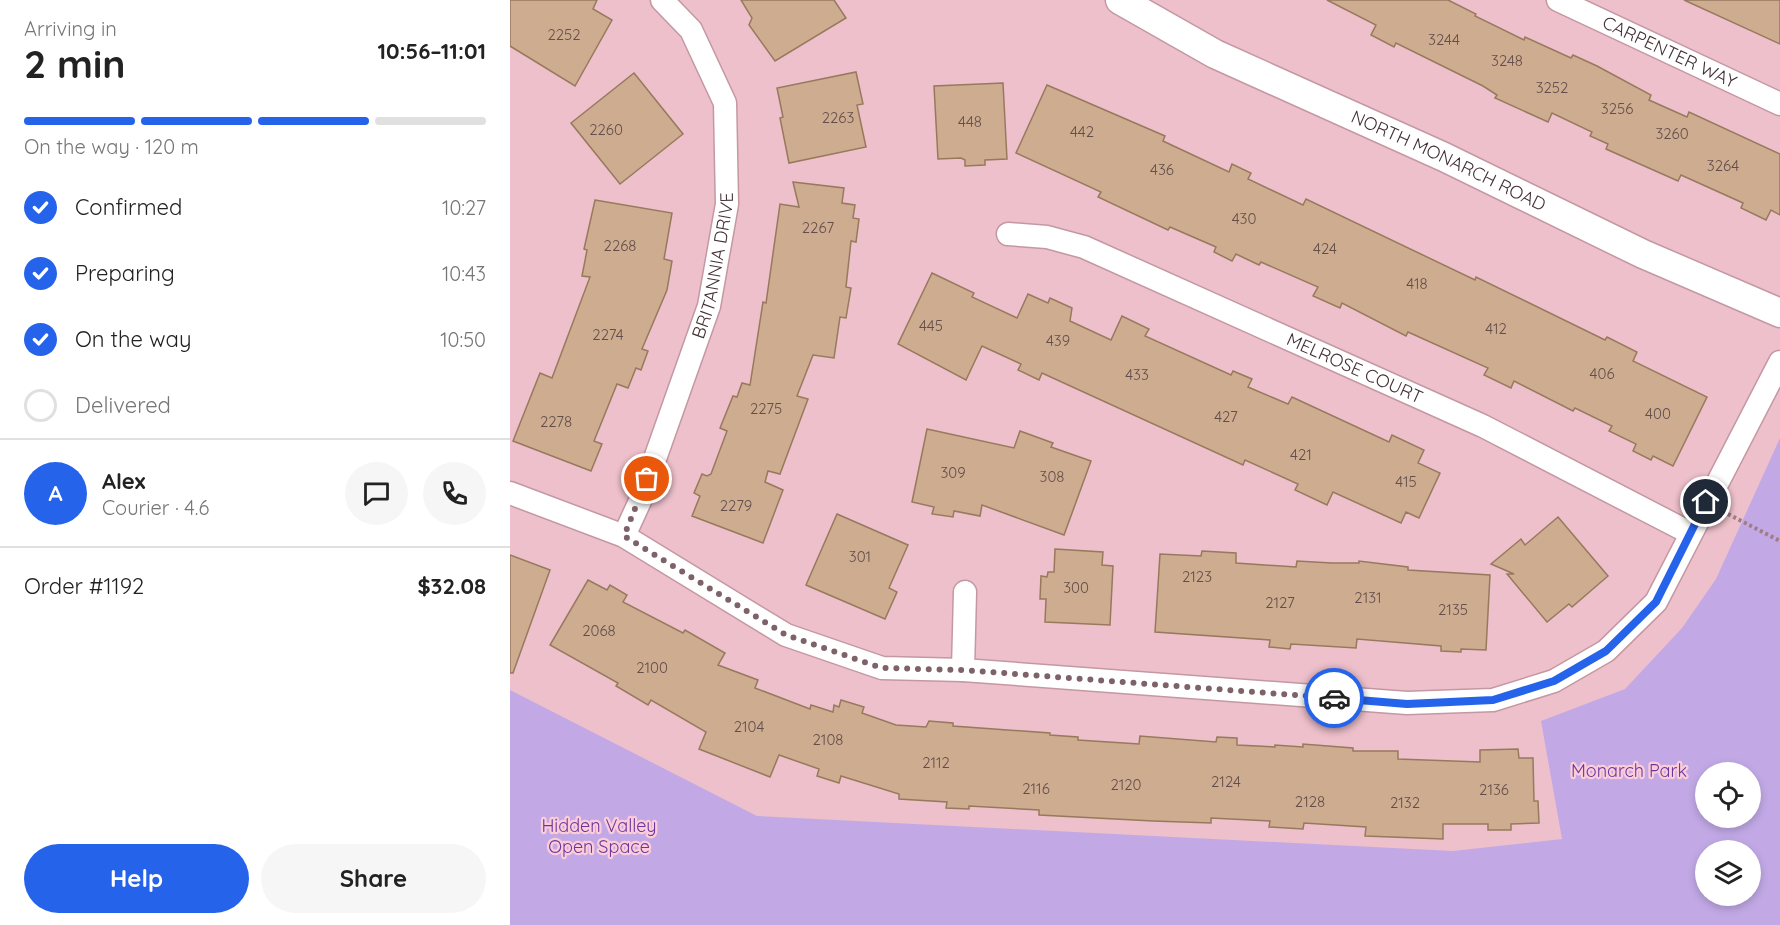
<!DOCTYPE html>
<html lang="en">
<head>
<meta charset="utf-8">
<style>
	body { margin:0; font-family:Quicksand,sans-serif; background:#f6f6f6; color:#222; height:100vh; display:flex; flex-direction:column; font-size:22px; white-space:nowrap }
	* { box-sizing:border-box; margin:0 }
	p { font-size:20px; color:#767676 }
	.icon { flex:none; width:33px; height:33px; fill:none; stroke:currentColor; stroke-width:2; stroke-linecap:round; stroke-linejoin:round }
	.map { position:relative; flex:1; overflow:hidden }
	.sheet { display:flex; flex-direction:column; background:#fff; width:510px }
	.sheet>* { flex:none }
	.buttons { position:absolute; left:1185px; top:762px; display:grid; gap:12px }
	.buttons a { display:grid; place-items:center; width:66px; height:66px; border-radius:50%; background:#fff; box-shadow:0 3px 9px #0003; font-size:30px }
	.pin { position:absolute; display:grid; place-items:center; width:51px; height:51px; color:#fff; margin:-26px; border:3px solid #fff; border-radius:50%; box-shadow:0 2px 6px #0007 }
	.courier { position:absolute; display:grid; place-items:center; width:60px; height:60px; margin:-30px; border:4px solid #2563eb; border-radius:50%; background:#fff; color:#222; box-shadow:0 2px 8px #0007 }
	.overview em { font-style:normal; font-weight:800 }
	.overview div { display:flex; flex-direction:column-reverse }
	.overview { display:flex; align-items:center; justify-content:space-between; height:102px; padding:0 24px }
	h1 { font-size:39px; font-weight:800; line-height:45px }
	.bar { display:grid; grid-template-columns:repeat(4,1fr); gap:9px 6px; align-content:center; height:72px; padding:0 24px }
	.bar i { height:8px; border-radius:4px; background:#e0e0e0 }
	.bar .active { background:#2563eb }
	.bar p { grid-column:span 4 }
	.line { display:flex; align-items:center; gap:15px; padding:0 24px; border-top:2px solid #e0e0e0 }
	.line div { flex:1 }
	.round { display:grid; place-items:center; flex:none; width:63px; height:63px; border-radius:32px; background:#f6f6f6 }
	ol { padding:0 24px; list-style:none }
	li { display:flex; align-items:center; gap:18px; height:66px }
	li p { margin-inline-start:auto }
	li .icon { padding:6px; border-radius:50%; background:#2563eb; color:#fff; stroke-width:4 }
	li:last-child { color:#767676 }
	li i { width:33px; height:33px; border:3px solid #e0e0e0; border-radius:50% }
	.action { display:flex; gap:12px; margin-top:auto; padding:12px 24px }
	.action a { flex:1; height:69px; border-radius:36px; background:#2563eb; color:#fff; font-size:24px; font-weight:800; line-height:69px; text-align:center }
	.action a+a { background:#f6f6f6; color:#222 }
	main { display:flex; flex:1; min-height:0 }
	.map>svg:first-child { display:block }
	.green { fill:#c2a9e6; fill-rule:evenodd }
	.building { fill:#cdac90; stroke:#98795e; stroke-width:1.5 }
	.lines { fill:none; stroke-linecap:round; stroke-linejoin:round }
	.minor-casing { stroke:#c498a2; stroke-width:25 }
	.tertiary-casing { stroke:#c498a2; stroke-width:31 }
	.path { stroke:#9e7d85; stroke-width:4; stroke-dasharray:3 3; stroke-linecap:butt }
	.minor { stroke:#fff; stroke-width:22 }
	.tertiary { stroke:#fff; stroke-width:28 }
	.done { stroke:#7e6269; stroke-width:6; stroke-dasharray:0 10.8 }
	.route { stroke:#2563eb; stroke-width:8 }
	.labels { text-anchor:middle; stroke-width:4.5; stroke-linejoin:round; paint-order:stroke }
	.number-label { font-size:15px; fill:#644e4b }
	.street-label { font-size:18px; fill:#412f34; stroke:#fccdd8 }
	.park-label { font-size:18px; fill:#69379e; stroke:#fccdd8 }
</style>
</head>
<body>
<main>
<section class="sheet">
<div class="overview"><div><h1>2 min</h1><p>Arriving in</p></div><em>10:56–11:01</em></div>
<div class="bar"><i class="active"></i><i class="active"></i><i class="active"></i><i></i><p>On the way · 120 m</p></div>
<ol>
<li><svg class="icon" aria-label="check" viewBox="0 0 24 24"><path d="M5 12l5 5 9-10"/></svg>Confirmed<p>10:27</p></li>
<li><svg class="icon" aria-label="check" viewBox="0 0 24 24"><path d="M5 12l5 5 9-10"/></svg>Preparing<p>10:43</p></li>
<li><svg class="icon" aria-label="check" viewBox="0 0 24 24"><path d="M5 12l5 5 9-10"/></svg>On the way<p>10:50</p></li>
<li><i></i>Delivered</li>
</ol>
<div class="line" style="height:108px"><b class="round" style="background:#2563eb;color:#fff">A</b><div><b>Alex</b><p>Courier · 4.6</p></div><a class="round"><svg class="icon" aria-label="chat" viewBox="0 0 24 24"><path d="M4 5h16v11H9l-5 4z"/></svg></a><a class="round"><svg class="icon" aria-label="phone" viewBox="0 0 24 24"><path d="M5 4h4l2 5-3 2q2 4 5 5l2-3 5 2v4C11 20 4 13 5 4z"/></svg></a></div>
<div class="line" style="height:78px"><div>Order #1192</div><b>$32.08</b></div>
<div class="action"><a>Help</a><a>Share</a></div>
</section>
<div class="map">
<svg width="1270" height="925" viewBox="0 0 1270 925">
	<rect width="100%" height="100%" fill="#eec0cb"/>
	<path class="green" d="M1270,438V925H0V690L247,816L943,851L1052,839L1031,721L1115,689L1172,628L1206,579ZM1196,772H1240V818H1196ZM1196,850H1240V896H1196Z"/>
	<g class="building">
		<polygon points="0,0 87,0 83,9 102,20 65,86 0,46"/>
		<polygon points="231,0 324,0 336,18 265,61 239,25 242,18"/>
		<polygon points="817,0 938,0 966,14 965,16 1014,40 1015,37 1061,58 1063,55 1087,66 1141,95 1139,100 1177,117 1179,112 1270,154 1270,215 1261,210 1256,220 1231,208 1233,203 1171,175 1168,181 1096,149 1098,144 1080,136 1082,132 1042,113 1038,122 985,98 987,95 973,86 886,43 884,47 861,35 866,25"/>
		<polygon points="1174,0 1270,0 1270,44"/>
		<polygon points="346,72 353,104 347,105 356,147 279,163 270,118 273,117 267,88"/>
		<polygon points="124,73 173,134 110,184 61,123"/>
		<polygon points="493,83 497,159 475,160 475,165 455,166 455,160 451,158 428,159 424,86"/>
		<polygon points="537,85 655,136 653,141 719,172 722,164 741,173 738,179 793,205 796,199 965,280 966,277 1095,340 1097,337 1127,352 1123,361 1197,397 1163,466 1143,456 1141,460 1123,451 1126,444 1099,431 1102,426 1065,408 1063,411 1004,381 1001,388 974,375 978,368 898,332 896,336 832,303 830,308 803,296 808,287 751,262 749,265 726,254 722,261 704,252 706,247 660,227 658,230 588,197 591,192 506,153"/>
		<polygon points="283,182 334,188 332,203 345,205 343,218 349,219 346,242 341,241 336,287 341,288 336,318 330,317 324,358 303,355 287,396 298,399 270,474 258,471 255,482 273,490 253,543 182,516 190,496 184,493 192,474 197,476 201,474 217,431 210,428 223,396 227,397 232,383 240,385 253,302 256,303 270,204 289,207"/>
		<polygon points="85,200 162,213 154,259 162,261 157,290 132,349 138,351 131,370 126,368 118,388 107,384 84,441 92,444 81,471 3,441 30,373 42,378 80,277 72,276 77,250 74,249"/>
		<polygon points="422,273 464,293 462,297 507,318 518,294 538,303 540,298 562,308 560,321 601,340 612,316 639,329 635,336 721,375 723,371 742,379 738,387 778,404 782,397 879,442 882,435 914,450 908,463 930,473 909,518 896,512 891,523 823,492 817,505 785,490 788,484 735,460 733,465 532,373 529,380 508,370 511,364 472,346 456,380 388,344"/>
		<polygon points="417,429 504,448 510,431 543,443 541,447 581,461 554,535 472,505 470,516 444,511 443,517 422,514 424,507 402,502"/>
		<polygon points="327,514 398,545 379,588 387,592 375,619 296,585"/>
		<polygon points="1048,517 1098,576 1062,607 1059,604 1037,622 997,574 1004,574 981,564 1011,539 1015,545"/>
		<polygon points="545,549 593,552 592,565 603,566 600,625 535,622 536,599 530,599 531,576 537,577 538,572 544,572"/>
		<polygon points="692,551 726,553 726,563 786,567 787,561 822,563 849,563 849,561 898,567 898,570 980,575 976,650 951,649 951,652 931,651 931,646 847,639 846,648 781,644 780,649 759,647 760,640 645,632 650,554 691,556"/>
		<polygon points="0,555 40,570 3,673 0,673"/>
		<polygon points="78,580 97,590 100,585 117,595 113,602 173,633 175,630 215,653 208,665 248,680 245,688 300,709 301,705 323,712 324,705 329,707 331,700 354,707 352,713 386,725 416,727 419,721 443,723 443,726 540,733 540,735 568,737 568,740 629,744 630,736 706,742 707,737 727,738 727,745 765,747 765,745 793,747 793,744 843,748 843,751 888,751 888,759 970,762 970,750 1008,749 1009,758 1023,758 1024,801 1028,801 1029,823 1001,824 1001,830 978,830 978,824 933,824 933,839 855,836 856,827 794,823 793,829 759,827 760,821 701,818 701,823 643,821 529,815 529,810 459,806 459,809 436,808 437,802 389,799 389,794 331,776 329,783 307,776 309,769 269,755 260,777 189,749 196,732 141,700 138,705 106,686 108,683 40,645"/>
	</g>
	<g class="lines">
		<g class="minor-casing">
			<g id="minor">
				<path id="s1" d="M1048,0L1270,104"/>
				<path id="s2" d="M498,234L537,237L574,247L973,426L1180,533"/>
				<polyline points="0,493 114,536 276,635 372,668 453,670 897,703 983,700 1044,681 1096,651 1146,602 1270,362"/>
				<path id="s3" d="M114,536L130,501L199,306L217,204L215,103L181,30L152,0"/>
				<polyline points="453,670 455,592"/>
			</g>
		</g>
		<g class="tertiary-casing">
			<g id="tertiary">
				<path id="s4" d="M610,0L705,54L934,157L1133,254L1270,313"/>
			</g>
		</g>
		<polyline class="path" points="1218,514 1270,541"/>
		<use href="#minor" class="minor"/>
		<use href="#tertiary" class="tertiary"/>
	</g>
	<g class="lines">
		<polyline class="done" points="137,479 114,536 276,635 372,668 453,670 824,698"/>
		<polyline class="route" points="824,698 897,704 983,700 1044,681 1096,651 1146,602 1196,502"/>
	</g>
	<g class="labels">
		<g class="number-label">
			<text x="54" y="40">2252</text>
			<text x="934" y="45">3244</text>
			<text x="997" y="66">3248</text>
			<text x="1042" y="93">3252</text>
			<text x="1107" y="114">3256</text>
			<text x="328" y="123">2263</text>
			<text x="460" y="127">448</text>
			<text x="96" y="135">2260</text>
			<text x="572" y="137">442</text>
			<text x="1162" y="139">3260</text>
			<text x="1213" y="171">3264</text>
			<text x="652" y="175">436</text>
			<text x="734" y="224">430</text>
			<text x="308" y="233">2267</text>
			<text x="110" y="251">2268</text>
			<text x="815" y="254">424</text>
			<text x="907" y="289">418</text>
			<text x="421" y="331">445</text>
			<text x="986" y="334">412</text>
			<text x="98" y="340">2274</text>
			<text x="548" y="346">439</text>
			<text x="1092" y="379">406</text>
			<text x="627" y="380">433</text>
			<text x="256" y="414">2275</text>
			<text x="1148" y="419">400</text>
			<text x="716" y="422">427</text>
			<text x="46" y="427">2278</text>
			<text x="791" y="460">421</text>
			<text x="443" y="478">309</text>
			<text x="542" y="482">308</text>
			<text x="896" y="487">415</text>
			<text x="226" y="511">2279</text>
			<text x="350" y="562">301</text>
			<text x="687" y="582">2123</text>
			<text x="566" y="593">300</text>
			<text x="858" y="603">2131</text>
			<text x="770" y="608">2127</text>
			<text x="943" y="615">2135</text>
			<text x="89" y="636">2068</text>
			<text x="142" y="673">2100</text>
			<text x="239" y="732">2104</text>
			<text x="318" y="745">2108</text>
			<text x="426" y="768">2112</text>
			<text x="716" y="787">2124</text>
			<text x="616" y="790">2120</text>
			<text x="526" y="794">2116</text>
			<text x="984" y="795">2136</text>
			<text x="800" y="807">2128</text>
			<text x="895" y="808">2132</text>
		</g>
		<g class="street-label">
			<text dy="6" stroke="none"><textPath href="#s1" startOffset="123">CARPENTER WAY</textPath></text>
			<text dy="6" stroke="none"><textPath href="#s4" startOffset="366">NORTH MONARCH ROAD</textPath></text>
			<text dy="6" stroke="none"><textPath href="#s3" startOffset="286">BRITANNIA DRIVE</textPath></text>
			<text dy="6" stroke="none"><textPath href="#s2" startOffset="374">MELROSE COURT</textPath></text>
		</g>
		<g class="park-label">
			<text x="1119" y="777">Monarch Park</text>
			<text x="89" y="832">Hidden Valley<tspan x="89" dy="21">Open Space</tspan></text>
		</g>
	</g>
</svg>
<div class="buttons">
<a><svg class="icon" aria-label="locate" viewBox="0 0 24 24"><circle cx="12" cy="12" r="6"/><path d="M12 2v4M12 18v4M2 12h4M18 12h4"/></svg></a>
<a><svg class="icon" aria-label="layers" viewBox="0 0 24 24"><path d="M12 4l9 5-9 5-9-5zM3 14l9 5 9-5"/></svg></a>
</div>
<div class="pin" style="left:137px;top:479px;background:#ea580c"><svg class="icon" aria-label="bag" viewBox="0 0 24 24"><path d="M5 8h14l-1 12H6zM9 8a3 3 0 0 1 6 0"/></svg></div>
<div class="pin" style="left:1196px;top:502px;background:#1f2937"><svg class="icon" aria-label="home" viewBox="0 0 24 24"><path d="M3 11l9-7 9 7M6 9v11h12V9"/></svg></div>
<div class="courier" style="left:824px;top:698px"><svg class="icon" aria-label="car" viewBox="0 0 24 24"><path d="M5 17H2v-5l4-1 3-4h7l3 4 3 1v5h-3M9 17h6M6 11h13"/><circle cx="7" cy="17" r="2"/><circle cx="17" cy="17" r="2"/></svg></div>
</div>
</main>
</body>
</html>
